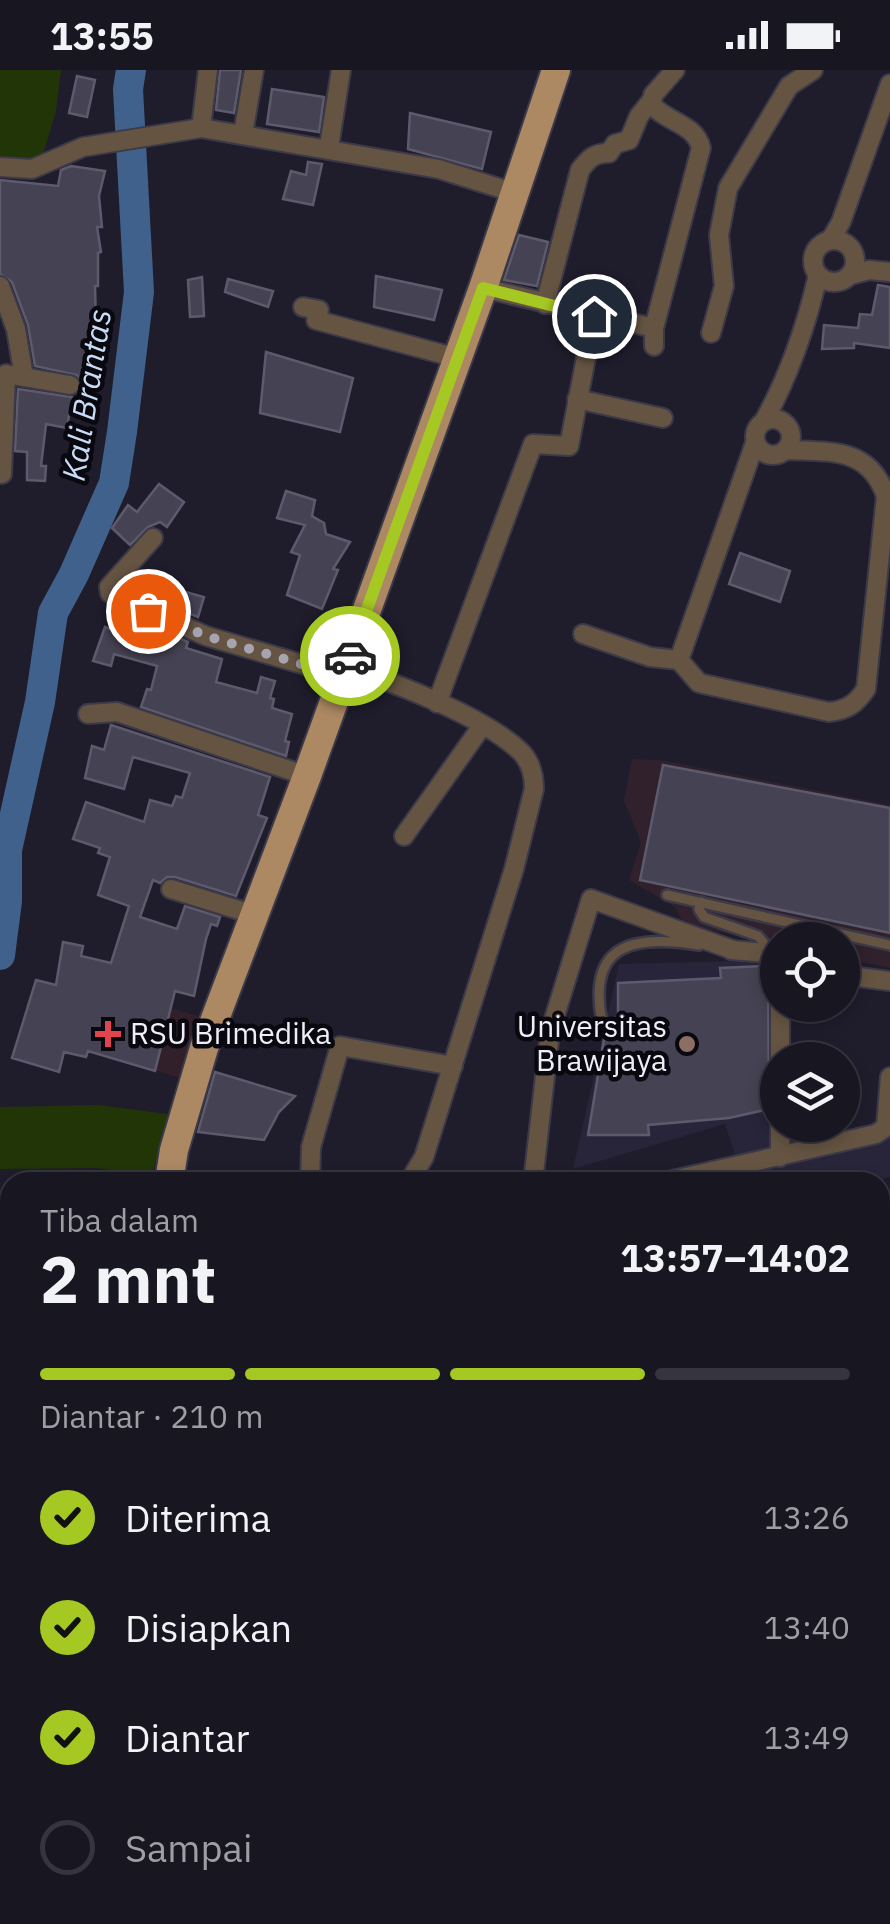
<!DOCTYPE html>
<html lang="id">
<head>
<meta charset="utf-8">
<style>
	body { margin:0; font-family:"IBM Plex Sans",sans-serif; background:#24232e; color:#f1f3f6; height:100vh; display:flex; flex-direction:column; font-size:38px; white-space:nowrap }
	* { box-sizing:border-box; margin:0 }
	p { font-size:32px; color:#9e9fa5 }
	.icon { flex:none; width:55px; height:55px; fill:none; stroke:currentColor; stroke-width:2; stroke-linecap:round; stroke-linejoin:round }
	.map { position:relative; flex:1; overflow:hidden }
	.side { position:absolute; left:0px; top:1102px; width:890px; height:752px; display:flex; flex-direction:column; background:#171621; border-radius:30px 30px 0 0; box-shadow:0 5px 15px #0003,0 0 0 2px #36353f }
	.side>* { flex:none }
	.controls { position:absolute; left:760px; top:852px; display:grid; gap:20px }
	.controls a { display:grid; place-items:center; width:100px; height:100px; border-radius:50%; background:#171621; box-shadow:0 5px 15px #0003,0 0 0 2px #36353f; font-size:50px }
	.pin { position:absolute; display:grid; place-items:center; width:85px; height:85px; color:#fff; margin:-42px; border:5px solid #fff; border-radius:50%; box-shadow:0 2px 10px #0007 }
	.courier { position:absolute; display:grid; place-items:center; width:100px; height:100px; margin:-50px; border:8px solid #a5c823; border-radius:50%; background:#fff; color:#222; box-shadow:0 2px 12px #0007 }
	.overview em { font-style:normal; font-weight:700 }
	.overview div { display:flex; flex-direction:column-reverse }
	.overview { display:flex; align-items:center; justify-content:space-between; height:170px; padding:0 40px }
	h1 { font-size:65px; font-weight:700; line-height:75px }
	.bar { display:grid; grid-template-columns:repeat(4,1fr); gap:15px 10px; align-content:center; height:120px; padding:0 40px }
	.bar i { height:12px; border-radius:8px; background:#36353f }
	.bar .current { background:#a5c823 }
	.bar p { grid-column:span 4 }
	ol { padding:0 40px; list-style:none }
	li { display:flex; align-items:center; gap:30px; height:110px }
	li p { margin-inline-start:auto }
	li .icon { padding:10px; border-radius:50%; background:#a5c823; color:#111; stroke-width:4 }
	li:last-child { color:#9e9fa5 }
	li i { width:55px; height:55px; border:5px solid #36353f; border-radius:50% }
	.status { display:flex; justify-content:space-between; align-items:center; height:70px; padding:0 50px; background:#171621; direction:ltr }
	.status svg { height:28px; fill:currentColor }
	.map>svg:first-child { display:block }
	.commercial { fill:#30212c }
	.built { fill:#28243a }
	.medical { fill:#312029 }
	.green { fill:#213507 }
	.lines { fill:none; stroke-linecap:round; stroke-linejoin:round }
	.river { stroke:#40618c; stroke-width:30 }
	.building { fill:#454253; stroke:#5c5a6c; stroke-width:2.5 }
	.service-casing { stroke:#3c3a49; stroke-width:14 }
	.minor-casing { stroke:#3c3a49; stroke-width:22 }
	.primary-casing { stroke:#3c3a49; stroke-width:32 }
	.service { stroke:#655442; stroke-width:9 }
	.minor { stroke:#655442; stroke-width:18 }
	.primary { stroke:#ac8863; stroke-width:28 }
	.done { stroke:#a6a4b1; stroke-width:10; stroke-dasharray:0 18 }
	.route { stroke:#a5c823; stroke-width:12 }
	.health-dot { fill:#e0444e; stroke:#09080f; stroke-width:4 }
	.education-dot { fill:#8d6e63; stroke:#09080f; stroke-width:4 }
	.labels { text-anchor:middle; stroke-width:9; stroke-linejoin:round; paint-order:stroke }
	.poi-label { font-size:30px; fill:#efedf8; stroke:#09080f; text-anchor:end }
	.water-label { font-size:32px; font-style:italic; fill:#c8dcf7; stroke:#09080f }
</style>
</head>
<body>
<div class="status"><b>13:55</b><svg viewBox="0 0 49 12"><path d="M0 12V9h3v3zM5 12V6h3v6zM10 12V3h3v9zM15 12V0h3v12zM26 1h20v11H26zM47 4h2v5h-2z"/></svg></div>
<div class="map">
<svg width="890" height="1854" viewBox="0 0 890 1854">
	<rect width="100%" height="100%" fill="#1f1d2c"/>
	<polygon class="commercial" points="632,689 660,690 890,735 890,898 843,888 842,870 778,870 777,874 684,854 675,837 629,810 641,772 624,731"/>
	<g class="built">
		<polygon points="772,890 774,1083 737,1091 725,1054 573,1099 619,894"/>
		<polygon points="890,1066 890,1107 866,1112 690,1112"/>
		<polygon points="890,1468 890,1854 86,1854 59,1851 59,1845 880,1845 880,1470"/>
	</g>
	<polygon class="medical" points="36,910 95,926 98,917 201,947 184,1009 88,981 86,987 64,983 12,988"/>
	<g class="green">
		<polygon points="0,0 61,0 56,41 41,91 0,94"/>
		<polygon points="98,1035 168,1044 152,1106 97,1098 0,1099 0,1037"/>
		<polygon points="0,1642 10,1642 10,1845 29,1845 27,1854 0,1854"/>
	</g>
	<g class="lines">
		<polyline class="river" points="0,885 7,831 7,780 40,632 53,543 74,504 114,413 122,362 139,222 128,19 131,0"/>
	</g>
	<g class="building">
		<polygon points="220,0 241,0 234,43 216,40"/>
		<polygon points="77,6 95,10 87,47 69,43"/>
		<polygon points="272,19 324,27 319,62 267,54"/>
		<polygon points="410,43 491,62 482,99 408,79"/>
		<polygon points="308,92 322,94 313,135 283,129 291,101 306,105"/>
		<polygon points="71,96 105,101 99,126 102,157 97,157 101,182 98,183 98,216 95,216 96,253 94,253 89,322 81,321 82,312 77,305 35,296 28,255 12,212 0,204 0,110 58,116 61,100"/>
		<polygon points="519,165 548,172 537,216 504,210"/>
		<polygon points="376,206 442,220 434,250 374,237"/>
		<polygon points="202,207 204,246 190,247 188,210"/>
		<polygon points="228,209 273,221 268,237 225,222"/>
		<polygon points="878,215 890,217 890,278 854,273 854,278 822,279 824,255 858,258 860,244 872,245"/>
		<polygon points="266,282 353,308 340,362 260,343"/>
		<polygon points="18,319 72,327 67,358 46,354 41,396 46,396 45,411 27,410 27,382 15,381"/>
		<polygon points="159,414 184,432 167,457 160,452 148,457 130,475 112,458 128,435 137,442"/>
		<polygon points="286,421 315,430 312,446 324,453 326,464 350,472 333,499 338,500 322,539 287,525 300,485 291,482 305,455 277,448"/>
		<polygon points="740,483 790,501 780,532 729,514"/>
		<polygon points="146,511 204,527 198,547 126,517 130,513 144,517"/>
		<polygon points="116,539 130,546 126,560 136,565 167,574 170,564 188,572 186,578 222,589 216,612 257,623 261,607 275,611 270,628 274,629 272,638 292,644 285,671 289,672 286,686 141,637 147,619 151,620 157,596 114,584 111,596 93,591 105,557 110,559"/>
		<polygon points="111,655 270,707 258,745 267,748 236,826 175,807 167,807 160,813 153,810 140,847 177,859 185,836 220,847 217,856 211,854 206,869 194,926 175,921 155,1001 88,981 86,987 64,982 59,1002 12,988 36,910 56,915 63,872 83,876 81,886 111,893 129,836 98,825 110,787 98,783 100,778 73,769 86,732 144,752 150,730 172,736 176,726 182,728 190,703 133,687 124,719 85,708 92,676 104,680"/>
		<polygon points="663,695 890,738 890,863 640,810"/>
		<polygon points="764,896 768,898 769,1039 729,1048 648,1055 649,1065 588,1065 604,969 612,963 611,951 618,951 618,913 721,908 720,898"/>
		<polygon points="215,1002 295,1026 279,1042 264,1070 198,1062"/>
	</g>
	<g class="lines">
		<g class="service-casing">
			<g id="service">
				<polyline points="667,825 890,875"/>
				<polyline points="701,832 699,839 704,847 758,866 772,883"/>
				<path d="M604,961C584,878 626,863 699,875"/>
				<polyline points="880,1733 890,1728"/>
				<polyline points="880,1756 890,1751"/>
				<polyline points="73,1845 147,1854"/>
				<polyline points="182,1845 198,1854"/>
				<polyline points="525,1845 529,1854"/>
				<polyline points="243,1848 244,1845"/>
				<polyline points="287,1854 289,1845"/>
				<polyline points="649,1854 666,1845"/>
				<polyline points="691,1854 708,1845"/>
			</g>
		</g>
		<g class="minor-casing">
			<g id="minor">
				<polyline points="201,58 208,0"/>
				<polyline points="243,64 254,0"/>
				<polyline points="329,77 341,0"/>
				<polyline points="0,97 32,99 83,77 201,58 439,99 515,123"/>
				<polyline points="831,169 841,152 890,14"/>
				<circle cx="834" cy="191" r="21"/>
				<polyline points="850,205 869,200 890,202"/>
				<polyline points="0,216 16,259 24,307"/>
				<polyline points="483,218 654,258"/>
				<path d="M545,234L580,100C589,88 594,83 609,83L615,74L629,70L639,46L651,31"/>
				<polyline points="303,237 319,240 316,250 457,288"/>
				<polyline points="711,263 724,216 719,165 728,118 789,16 813,0"/>
				<path d="M654,276V258L701,78C696,54 666,52 652,35L653,25L675,0"/>
				<polyline points="12,305 70,315"/>
				<polyline points="577,329 663,348"/>
				<circle cx="773" cy="367" r="18"/>
				<path d="M764,351C788,308 807,254 818,205"/>
				<path d="M755,373L679,590L699,613L829,642C847,640 856,634 866,619L886,426C869,377 831,382 786,380"/>
				<polyline points="2,404 6,304"/>
				<polyline points="153,468 109,517 110,523 206,566 343,606"/>
				<polyline points="583,564 650,587 679,590"/>
				<path d="M346,597C395,613 486,647 522,683C531,693 534,707 534,719L514,799L424,1087L409,1112"/>
				<polyline points="437,633 533,374 569,376 594,246"/>
				<polyline points="88,644 117,642 307,706"/>
				<polyline points="404,766 482,656"/>
				<polyline points="171,819 255,845"/>
				<polyline points="731,880 766,883 778,890"/>
				<polyline points="842,905 890,911"/>
				<polyline points="780,990 780,935"/>
				<polyline points="780,1087 780,1055"/>
				<polyline points="310,1112 311,1077 340,976 453,996"/>
				<polyline points="533,1112 550,962 591,829 733,880"/>
				<polyline points="664,1112 876,1064 886,1057 890,1007"/>
				<polyline points="0,1179 10,1179"/>
				<polyline points="880,1188 890,1229"/>
				<polyline points="0,1316 10,1316"/>
				<polyline points="880,1324 890,1322"/>
				<polyline points="880,1457 890,1455"/>
			</g>
		</g>
		<g class="primary-casing">
			<g id="primary">
				<polyline points="169,1112 174,1080 204,978 307,706 483,218 556,0"/>
				<polyline points="42,1854 44,1845"/>
			</g>
		</g>
		<use href="#service" class="service"/>
		<use href="#minor" class="minor"/>
		<use href="#primary" class="primary"/>
	</g>
	<g class="lines">
		<polyline class="done" points="148,541 206,566 342,606 350,586"/>
		<polyline class="route" points="350,586 483,218 594,246"/>
	</g>
	<path class="health-dot" d="M103 949h10v10h10v10h-10v10h-10v-10h-10v-10h10z"/>
	<circle class="education-dot" cx="687" cy="974" r="10"/>
	<g class="labels">
		<g class="poi-label">
			<text x="667" y="967">Universitas<tspan x="667" dy="34">Brawijaya</tspan></text>
			<text x="130" y="974" text-anchor="start">RSU Brimedika</text>
		</g>
		<g class="water-label">
			<text transform="translate(87 325) rotate(-81)" y="11">Kali Brantas</text>
		</g>
	</g>
</svg>
<div class="controls">
<a><svg class="icon" aria-label="locate" viewBox="0 0 24 24"><circle cx="12" cy="12" r="6"/><path d="M12 2v4M12 18v4M2 12h4M18 12h4"/></svg></a>
<a><svg class="icon" aria-label="layers" viewBox="0 0 24 24"><path d="M12 4l9 5-9 5-9-5zM3 14l9 5 9-5"/></svg></a>
</div>
<div class="pin" style="left:148px;top:541px;background:#ea580c"><svg class="icon" aria-label="bag" viewBox="0 0 24 24"><path d="M5 8h14l-1 12H6zM9 8a3 3 0 0 1 6 0"/></svg></div>
<div class="pin" style="left:594px;top:246px;background:#1f2937"><svg class="icon" aria-label="home" viewBox="0 0 24 24"><path d="M3 11l9-7 9 7M6 9v11h12V9"/></svg></div>
<div class="courier" style="left:350px;top:586px"><svg class="icon" aria-label="car" viewBox="0 0 24 24"><path d="M5 17H2v-5l4-1 3-4h7l3 4 3 1v5h-3M9 17h6M6 11h13"/><circle cx="7" cy="17" r="2"/><circle cx="17" cy="17" r="2"/></svg></div>
<section class="side">
<div class="overview"><div><h1>2 mnt</h1><p>Tiba dalam</p></div><em>13:57–14:02</em></div>
<div class="bar"><i class="current"></i><i class="current"></i><i class="current"></i><i></i><p>Diantar · 210 m</p></div>
<ol>
<li><svg class="icon" aria-label="check" viewBox="0 0 24 24"><path d="M5 12l5 5 9-10"/></svg>Diterima<p>13:26</p></li>
<li><svg class="icon" aria-label="check" viewBox="0 0 24 24"><path d="M5 12l5 5 9-10"/></svg>Disiapkan<p>13:40</p></li>
<li><svg class="icon" aria-label="check" viewBox="0 0 24 24"><path d="M5 12l5 5 9-10"/></svg>Diantar<p>13:49</p></li>
<li><i></i>Sampai</li>
</ol>
</section>
</div>
</body>
</html>
